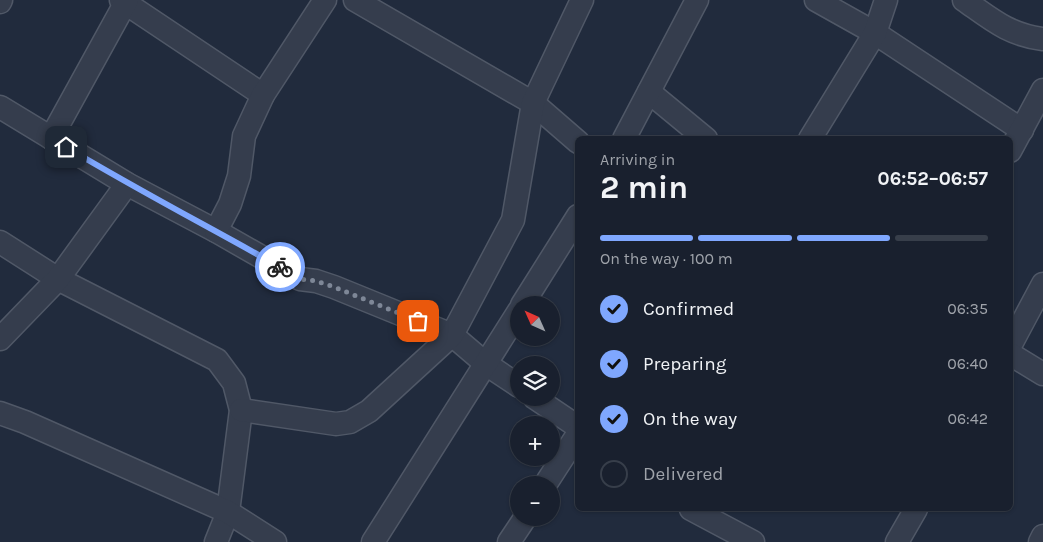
<!DOCTYPE html>
<html lang="en">
<head>
<meta charset="utf-8">
<style>
	body { margin:0; font-family:Karla,sans-serif; background:#262d3a; color:#f1f3f6; height:100vh; display:flex; flex-direction:column; font-size:19px; white-space:nowrap }
	* { box-sizing:border-box; margin:0 }
	p { font-size:16px; color:#9fa3aa }
	.icon { flex:none; width:28px; height:28px; fill:none; stroke:currentColor; stroke-width:2; stroke-linecap:round; stroke-linejoin:round }
	.map { position:relative; flex:1; overflow:hidden }
	.panel { position:absolute; left:575px; top:136px; width:438px; height:375px; display:flex; flex-direction:column; background:#19202e; border-radius:8px; box-shadow:0 1px 4px #0004,0 0 0 1px #373e4a }
	.panel>* { flex:none }
	.needle { width:32px; rotate:315deg }
	.controls { position:absolute; left:510px; top:296px; display:grid; gap:10px }
	.controls a { display:grid; place-items:center; width:50px; height:50px; border-radius:50%; background:#19202e; box-shadow:0 1px 4px #0004,0 0 0 1px #373e4a; font-size:25px }
	.pin { position:absolute; display:grid; place-items:center; width:42px; height:42px; color:#fff; margin:-21px; border-radius:10px; box-shadow:0 2px 8px #0006 }
	.courier { position:absolute; display:grid; place-items:center; width:50px; height:50px; margin:-25px; border:4px solid #7fa7fe; border-radius:50%; background:#fff; color:#222; box-shadow:0 1px 6px #0007 }
	.headline em { font-style:normal; font-weight:700 }
	.headline div { display:flex; flex-direction:column-reverse }
	.headline { display:flex; align-items:center; justify-content:space-between; height:85px; padding:0 25px }
	h1 { font-size:32px; font-weight:700; line-height:38px }
	.bar { display:grid; grid-template-columns:repeat(4,1fr); gap:8px 5px; align-content:center; height:60px; padding:0 25px }
	.bar i { height:6px; border-radius:4px; background:#373e4a }
	.bar .current { background:#7fa7fe }
	.bar p { grid-column:span 4 }
	ol { padding:0 25px; list-style:none }
	li { display:flex; align-items:center; gap:15px; height:55px }
	li p { margin-inline-start:auto }
	li .icon { padding:5px; border-radius:50%; background:#7fa7fe; color:#111; stroke-width:4 }
	li:last-child { color:#9fa3aa }
	li i { width:28px; height:28px; border:2px solid #373e4a; border-radius:50% }
	.map>svg:first-child { display:block }
	.lines { fill:none; stroke-linecap:round; stroke-linejoin:round }
	.minor-casing { stroke:#505867; stroke-width:25 }
	.minor { stroke:#353d4d; stroke-width:22 }
	.done { stroke:#7e8797; stroke-width:5; stroke-dasharray:0 9 }
	.route { stroke:#7fa7fe; stroke-width:6 }
</style>
</head>
<body>
<div class="map">
<svg width="1043" height="542" viewBox="0 0 1043 542">
	<rect width="100%" height="100%" fill="#212b3d"/>
	<g class="lines">
		<g class="minor-casing">
			<g id="minor">
				<polyline points="121,0 263,95"/>
				<polyline points="355,0 533,103 578,142"/>
				<polyline points="816,0 875,33 1022,130"/>
				<path d="M964,0C991,19 1009,35 1043,39"/>
				<polyline points="0,2 1,0"/>
				<polyline points="649,92 706,139"/>
				<polyline points="0,107 127,184 216,231 300,279 316,281 334,287 452,335 486,364 519,386"/>
				<polyline points="51,138 127,0"/>
				<polyline points="624,139 697,0"/>
				<polyline points="810,139 875,33 886,0"/>
				<polyline points="1010,151 1043,90"/>
				<polyline points="216,231 230,204 239,176 244,136 263,95 325,0"/>
				<polyline points="0,242 58,279 217,360 234,383 241,410 228,512 216,542"/>
				<polyline points="522,305 578,216"/>
				<polyline points="0,339 58,279 127,184"/>
				<polyline points="1010,346 1043,284"/>
				<polyline points="1010,354 1043,374"/>
				<polyline points="535,398 578,427"/>
				<polyline points="241,410 336,424 350,422 369,411 452,335 513,220 533,103 582,0"/>
				<polyline points="0,413 25,422 228,512 275,542"/>
				<polyline points="545,485 578,434"/>
				<polyline points="691,509 753,542"/>
				<polyline points="373,542 519,311"/>
				<polyline points="509,542 525,518"/>
				<polyline points="897,542 916,509"/>
				<polyline points="1040,542 1043,536"/>
			</g>
		</g>
		<use href="#minor" class="minor"/>
	</g>
	<g class="lines">
		<polyline class="done" points="280,267 300,279 316,281 334,287 418,321"/>
		<path class="route" d="M66,147C136,189 209,227 280,267"/>
	</g>
</svg>
<div class="controls">
<a><svg class="needle" viewBox="-14 -14 28 28"><path d="M0-13l5 13h-10z" fill="#e53935"/><path d="M0 13l5-13h-10z" fill="#9fa3aa"/></svg></a>
<a><svg class="icon" aria-label="layers" viewBox="0 0 24 24"><path d="M12 4l9 5-9 5-9-5zM3 14l9 5 9-5"/></svg></a>
<a>+</a>
<a>−</a>
</div>
<div class="pin" style="left:418px;top:321px;background:#ea580c"><svg class="icon" aria-label="bag" viewBox="0 0 24 24"><path d="M5 8h14l-1 12H6zM9 8a3 3 0 0 1 6 0"/></svg></div>
<div class="pin" style="left:66px;top:147px;background:#1f2937"><svg class="icon" aria-label="home" viewBox="0 0 24 24"><path d="M3 11l9-7 9 7M6 9v11h12V9"/></svg></div>
<div class="courier" style="left:280px;top:267px"><svg class="icon" aria-label="bike" viewBox="0 0 24 24"><circle cx="6" cy="16" r="4"/><circle cx="18" cy="16" r="4"/><path d="M6 16l4-8h5l3 8M10 8l3 8H6M13 5h3"/></svg></div>
<section class="panel">
<div class="headline"><div><h1>2 min</h1><p>Arriving in</p></div><em>06:52–06:57</em></div>
<div class="bar"><i class="current"></i><i class="current"></i><i class="current"></i><i></i><p>On the way · 100 m</p></div>
<ol>
<li><svg class="icon" aria-label="check" viewBox="0 0 24 24"><path d="M5 12l5 5 9-10"/></svg>Confirmed<p>06:35</p></li>
<li><svg class="icon" aria-label="check" viewBox="0 0 24 24"><path d="M5 12l5 5 9-10"/></svg>Preparing<p>06:40</p></li>
<li><svg class="icon" aria-label="check" viewBox="0 0 24 24"><path d="M5 12l5 5 9-10"/></svg>On the way<p>06:42</p></li>
<li><i></i>Delivered</li>
</ol>
</section>
</div>
</body>
</html>
